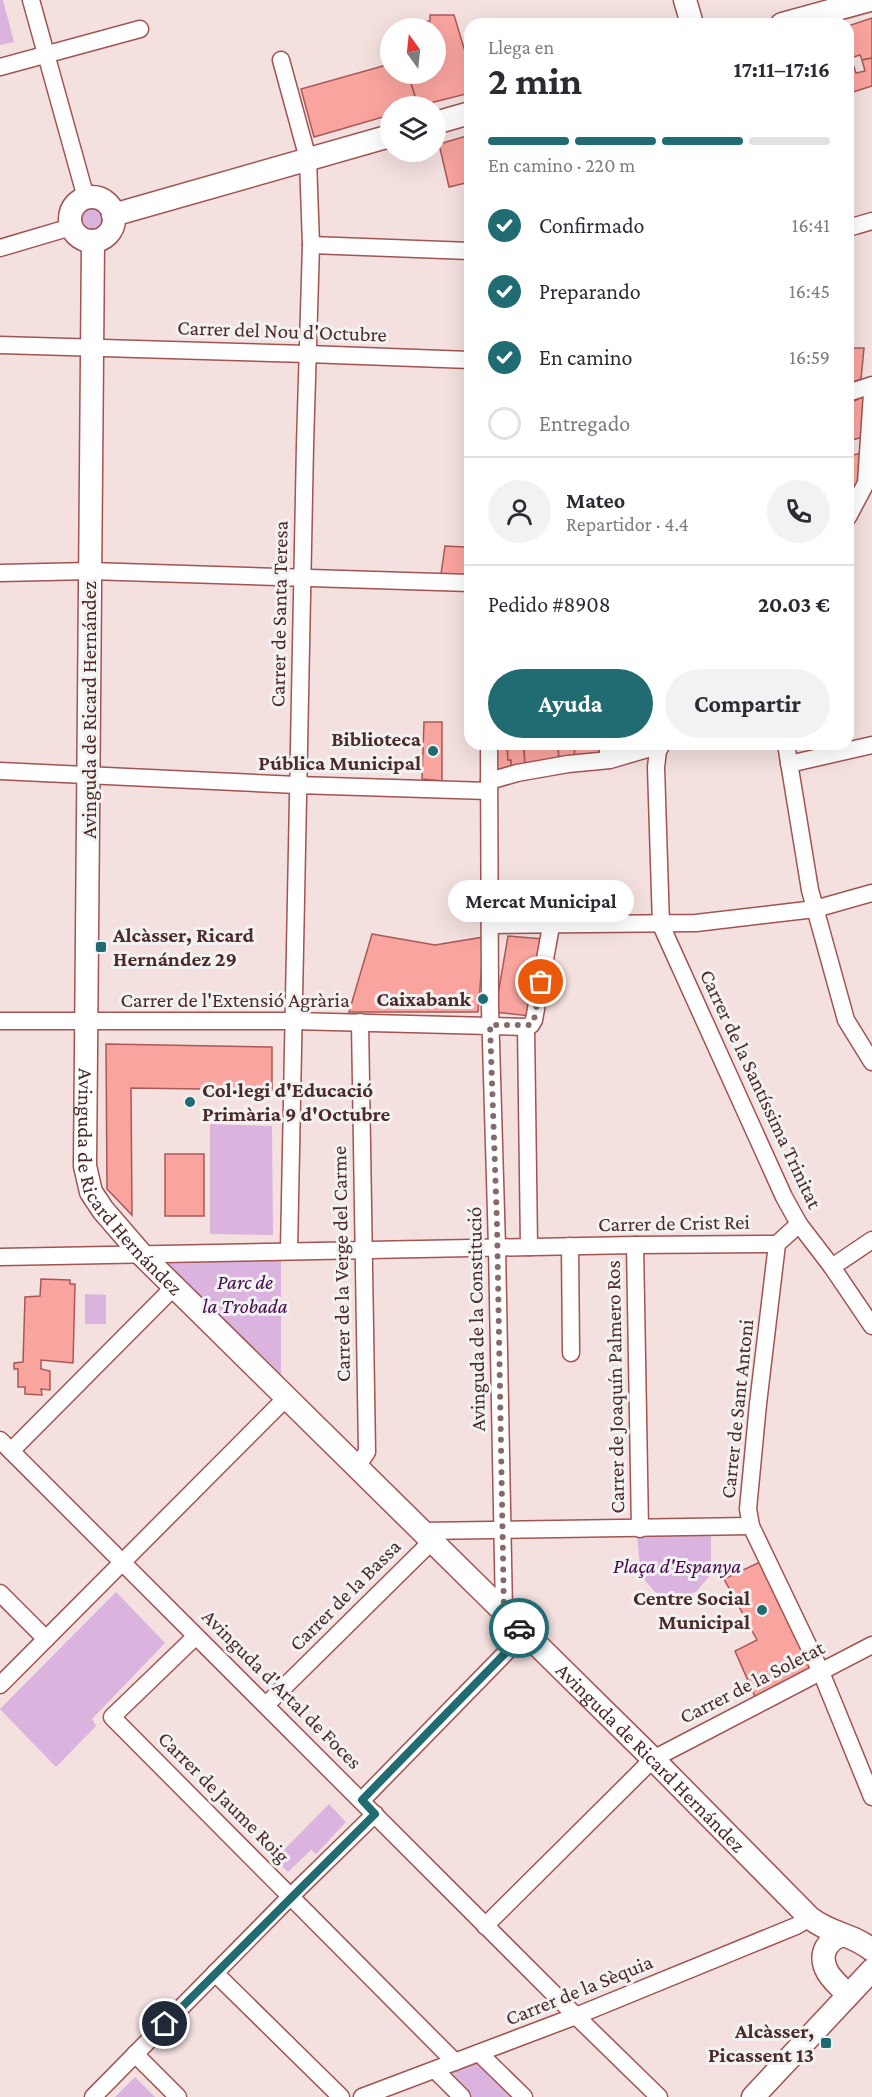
<!DOCTYPE html>
<html lang="es">
<head>
<meta charset="utf-8">
<style>
	body { margin:0; font-family:"Crimson Pro",serif; background:#f2f2f3; color:#2b2b33; height:100vh; display:flex; flex-direction:column; font-size:22px; white-space:nowrap }
	* { box-sizing:border-box; margin:0 }
	p { font-size:20px; color:#7c7c81 }
	.icon { flex:none; width:33px; height:33px; fill:none; stroke:currentColor; stroke-width:2; stroke-linecap:round; stroke-linejoin:round }
	.map { position:relative; flex:1; overflow:hidden }
	.details { position:absolute; left:464px; top:18px; width:390px; height:732px; display:flex; flex-direction:column; background:#fff; border-radius:18px; box-shadow:0 6px 24px #0002 }
	.details>* { flex:none }
	.needle { width:39px; rotate:345deg }
	.tools { position:absolute; left:380px; top:18px; display:grid; gap:12px }
	.tools a { display:grid; place-items:center; width:66px; height:66px; border-radius:50%; background:#fff; box-shadow:0 6px 24px #0002; font-size:30px }
	.pin { position:absolute; display:grid; place-items:center; width:51px; height:51px; color:#fff; margin:-26px; border:3px solid #fff; border-radius:50%; box-shadow:0 2px 6px #0007 }
	.courier { position:absolute; display:grid; place-items:center; width:60px; height:60px; margin:-30px; border:4px solid #206c72; border-radius:50%; background:#fff; color:#222; box-shadow:0 2px 8px #0007 }
	.bubble { position:absolute; height:42px; border-radius:21px; background:#fff; box-shadow:0 6px 24px #0002; font-size:20px; font-weight:700; line-height:42px; text-align:center }
	.overview em { font-style:normal; font-weight:700 }
	.overview div { display:flex; flex-direction:column-reverse }
	.overview { display:flex; align-items:center; justify-content:space-between; height:102px; padding:0 24px }
	h1 { font-size:39px; font-weight:700; line-height:45px }
	.bar { display:grid; grid-template-columns:repeat(4,1fr); gap:9px 6px; align-content:center; height:72px; padding:0 24px }
	.bar i { height:8px; border-radius:4px; background:#e1e1e2 }
	.bar .selected { background:#206c72 }
	.bar p { grid-column:span 4 }
	.line { display:flex; align-items:center; gap:15px; padding:0 24px; border-top:2px solid #e1e1e2 }
	.line div { flex:1 }
	.round { display:grid; place-items:center; flex:none; width:63px; height:63px; border-radius:32px; background:#f2f2f3 }
	ol { padding:0 24px; list-style:none }
	li { display:flex; align-items:center; gap:18px; height:66px }
	li p { margin-inline-start:auto }
	li .icon { padding:6px; border-radius:50%; background:#206c72; color:#fff; stroke-width:4 }
	li:last-child { color:#7c7c81 }
	li i { width:33px; height:33px; border:3px solid #e1e1e2; border-radius:50% }
	.action { display:flex; gap:12px; margin-top:auto; padding:12px 24px }
	.action a { flex:1; height:69px; border-radius:36px; background:#206c72; color:#fff; font-size:24px; font-weight:700; line-height:69px; text-align:center }
	.action a+a { background:#f2f2f3; color:#2b2b33 }
	.map>svg:first-child { display:block }
	.green { fill:#dbb3df }
	.building { fill:#faa49f; stroke:#a85956; stroke-width:1.5 }
	.lines { fill:none; stroke-linecap:round; stroke-linejoin:round }
	.street-casing { stroke:#a15451; stroke-width:19 }
	.secondary-casing { stroke:#a15451; stroke-width:25 }
	.street { stroke:#fff; stroke-width:16 }
	.secondary { stroke:#fff; stroke-width:22 }
	.done { stroke:#866a68; stroke-width:6; stroke-dasharray:0 10.8 }
	.route { stroke:#206c72; stroke-width:8 }
	.poi-dot { fill:#206c72; stroke:#f2f2f2; stroke-width:2 }
	.labels { text-anchor:middle; stroke-width:6; stroke-linejoin:round; paint-order:stroke }
	.street-label { font-size:21px; fill:#4c2a28; stroke:#f2f2f2 }
	.poi-label { font-size:21px; font-weight:bold; fill:#4c2a28; stroke:#f2f2f2; text-anchor:end }
	.park-label { font-size:21px; font-style:italic; fill:#43084a; stroke:#f2f2f2 }
</style>
</head>
<body>
<div class="map">
<svg width="872" height="2097" viewBox="0 0 872 2097">
	<rect width="100%" height="100%" fill="#f3e0df"/>
	<g class="green">
		<polygon points="0,0 3,0 14,42 0,45"/>
		<circle cx="91" cy="219" r="15"/>
		<polygon points="210,1124 272,1126 273,1235 210,1234"/>
		<polygon points="281,1259 281,1382 164,1261"/>
		<polygon points="85,1294 106,1295 106,1324 85,1324"/>
		<polygon points="711,1535 711,1574 696,1592 675,1598 655,1592 641,1576 637,1536"/>
		<polygon points="116,1592 165,1643 92,1719 96,1726 56,1767 0,1709"/>
		<polygon points="329,1804 346,1822 316,1854 311,1850 288,1872 275,1859"/>
		<polygon points="480,2061 515,2097 471,2097 447,2073"/>
		<polygon points="135,2077 155,2097 115,2097"/>
	</g>
	<g class="building">
		<polygon points="430,15 454,15 470,68 470,93 418,106 408,74 435,74 435,28 395,28 394,25 430,21"/>
		<polygon points="872,18 872,58 862,60 860,55 850,58 853,64 848,66 848,26"/>
		<polygon points="872,58 872,86 853,92 848,66 853,64 856,73 865,71 862,60"/>
		<polygon points="390,64 390,74 408,74 418,106 390,106 390,115 314,137 301,89"/>
		<polygon points="470,135 470,182 449,187 439,144"/>
		<polygon points="848,348 864,348 861,379 848,384"/>
		<polygon points="866,395 864,437 848,441 848,404"/>
		<polygon points="862,453 860,488 848,490 848,456"/>
		<polygon points="469,505 470,575 441,574 445,546 465,547"/>
		<polygon points="424,722 442,722 442,781 422,779"/>
		<polygon points="494,744 507,744 508,760 511,760 511,771 497,774"/>
		<polygon points="507,744 520,744 520,747 524,746 525,768 511,771 511,760 508,760"/>
		<polygon points="524,744 558,744 559,761 525,768"/>
		<polygon points="558,744 575,744 574,760 559,761"/>
		<polygon points="575,744 599,744 599,759 574,760"/>
		<polygon points="372,934 435,945 484,937 478,1012 349,1012"/>
		<polygon points="508,936 543,939 530,1016 495,1012"/>
		<polygon points="106,1044 272,1047 272,1090 131,1088 132,1215 107,1189"/>
		<rect x="165" y="1154" width="39" height="62"/>
		<polygon points="41,1279 70,1280 70,1284 75,1284 73,1363 41,1360 41,1369 50,1371 50,1390 41,1389 42,1395 25,1394 25,1387 18,1387 18,1369 14,1369 14,1363 23,1362 25,1297 40,1296"/>
		<polygon points="760,1562 813,1670 756,1699 735,1651 757,1640 724,1579"/>
	</g>
	<g class="lines">
		<g class="street-casing">
			<g id="street">
				<polyline points="31,0 86,198"/>
				<polyline points="281,60 308,159 311,245 305,445 289,1251"/>
				<polyline points="0,67 140,29"/>
				<polyline points="848,228 872,221"/>
				<polyline points="311,245 470,251"/>
				<polyline points="0,248 71,227"/>
				<polyline points="0,345 307,354 470,360"/>
				<polyline points="848,393 872,385"/>
				<polyline points="848,517 866,483 872,393"/>
				<polyline points="0,573 90,571 470,583"/>
				<polyline points="489,744 490,1008 497,1247 504,1613"/>
				<polyline points="662,744 658,751 656,767 661,925 784,1197 799,1224 832,1267 872,1326"/>
				<polyline points="786,744 810,890 846,1020 872,1062"/>
				<polyline points="608,760 608,744"/>
				<polyline points="789,764 872,745"/>
				<polyline points="0,771 297,785 488,791"/>
				<polyline points="489,781 517,773 568,764 610,760 661,745"/>
				<polyline points="490,925 696,923 815,909 872,893"/>
				<polyline points="0,1021 293,1021 526,1027 531,1025 534,1020 551,926"/>
				<polyline points="526,1027 529,1247"/>
				<polyline points="799,1224 777,1244 758,1404 748,1509 751,1526 821,1672 872,1797"/>
				<polyline points="635,1245 640,1529"/>
				<polyline points="570,1246 571,1353"/>
				<polyline points="0,1257 635,1245 777,1244"/>
				<polyline points="832,1267 872,1240"/>
				<polyline points="0,1440 576,2016 659,2097"/>
				<polyline points="11,1451 174,1287"/>
				<polyline points="357,1466 367,1452 360,1022"/>
				<polyline points="421,1531 751,1526"/>
				<polyline points="0,1593 46,1639"/>
				<polyline points="196,1636 112,1717 455,2062"/>
				<polyline points="0,1685 286,1398"/>
				<polyline points="266,1705 431,1542"/>
				<polyline points="362,1800 524,1634"/>
				<polyline points="485,1926 653,1759 872,1645"/>
				<polyline points="215,1973 341,2097"/>
				<polyline points="479,2053 524,2097"/>
				<polyline points="135,2054 178,2097"/>
				<polyline points="435,2070 462,2097"/>
				<polyline points="93,2097 291,1896 375,1814"/>
				<polyline points="362,2097 576,2016 796,1926 810,1918"/>
			</g>
		</g>
		<g class="secondary-casing">
			<g id="secondary">
				<polyline points="685,0 692,24"/>
				<polyline points="782,24 870,0"/>
				<polyline points="435,123 470,113"/>
				<circle cx="92" cy="219" r="22"/>
				<polyline points="113,215 390,136"/>
				<path id="s1" d="M93,241L85,1166L91,1192L103,1210L141,1254L653,1759L810,1918C832,1935 851,1933 872,1950"/>
				<path d="M843,1935C828,1939 819,1953 826,1969C830,1979 841,1987 848,1995"/>
				<polyline points="753,2097 872,1970"/>
			</g>
		</g>
		<use href="#street" class="street"/>
		<use href="#secondary" class="secondary"/>
	</g>
	<g class="lines">
		<polyline class="done" points="519,1628 504,1613 497,1224 490,1025 531,1025 534,1020 541,982"/>
		<polyline class="route" points="165,2024 375,1814 362,1800 524,1634 519,1628"/>
	</g>
	<g class="poi-dot">
		<circle cx="433" cy="751" r="6"/>
		<rect x="95" y="941" width="12" height="12" rx="3"/>
		<circle cx="483" cy="999" r="6"/>
		<circle cx="190" cy="1102" r="6"/>
		<circle cx="762" cy="1610" r="6"/>
		<rect x="820" y="2037" width="12" height="12" rx="3"/>
	</g>
	<g class="labels">
		<g class="street-label">
			<text transform="translate(282 331) rotate(2)" y="7">Carrer del Nou d'Octubre</text>
			<text transform="translate(279 614) rotate(-89)" y="7">Carrer de Santa Teresa</text>
			<text transform="translate(89 710) rotate(-90)" y="7">Avinguda de Ricard Hernández</text>
			<text x="235" y="1007">Carrer de l'Extensió Agrària</text>
			<text transform="translate(761 1089) rotate(65)" y="7">Carrer de la Santíssima Trinitat</text>
			<text dy="7" stroke="none"><textPath href="#s1" startOffset="956">Avinguda de Ricard Hernández</textPath></text>
			<text transform="translate(674 1223) rotate(-1)" y="7">Carrer de Crist Rei</text>
			<text transform="translate(341 1264) rotate(-91)" y="7">Carrer de la Verge del Carme</text>
			<text transform="translate(476 1319) rotate(-91)" y="7">Avinguda de la Constitució</text>
			<text transform="translate(615 1387) rotate(-91)" y="7">Carrer de Joaquín Palmero Ros</text>
			<text transform="translate(737 1409) rotate(-84)" y="7">Carrer de Sant Antoni</text>
			<text transform="translate(345 1595) rotate(-45)" y="7">Carrer de la Bassa</text>
			<text transform="translate(752 1682) rotate(-27)" y="7">Carrer de la Soletat</text>
			<text transform="translate(282 1689) rotate(45)" y="7">Avinguda d'Artal de Foces</text>
			<text dy="7" stroke="none"><textPath href="#s1" startOffset="1748">Avinguda de Ricard Hernández</textPath></text>
			<text transform="translate(224 1797) rotate(45)" y="7">Carrer de Jaume Roig</text>
			<text transform="translate(579 1990) rotate(-22)" y="7">Carrer de la Sèquia</text>
		</g>
		<g class="poi-label">
			<text x="421" y="746">Biblioteca<tspan x="421" dy="24">Pública Municipal</tspan></text>
			<text x="113" y="942" text-anchor="start">Alcàsser, Ricard<tspan x="113" dy="24">Hernández 29</tspan></text>
			<text x="471" y="1006">Caixabank</text>
			<text x="202" y="1097" text-anchor="start">Col·legi d'Educació<tspan x="202" dy="24">Primària 9 d'Octubre</tspan></text>
			<text x="750" y="1605">Centre Social<tspan x="750" dy="24">Municipal</tspan></text>
			<text x="814" y="2038">Alcàsser,<tspan x="814" dy="24">Picassent 13</tspan></text>
		</g>
		<g class="park-label">
			<text x="245" y="1289">Parc de<tspan x="245" dy="24">la Trobada</tspan></text>
			<text x="677" y="1573">Plaça d'Espanya</text>
		</g>
	</g>
</svg>
<div class="tools">
<a><svg class="needle" viewBox="-14 -14 28 28"><path d="M0-13l5 13h-10z" fill="#e53935"/><path d="M0 13l5-13h-10z" fill="#7c7c81"/></svg></a>
<a><svg class="icon" aria-label="layers" viewBox="0 0 24 24"><path d="M12 4l9 5-9 5-9-5zM3 14l9 5 9-5"/></svg></a>
</div>
<div class="pin" style="left:541px;top:982px;background:#ea580c"><svg class="icon" aria-label="bag" viewBox="0 0 24 24"><path d="M5 8h14l-1 12H6zM9 8a3 3 0 0 1 6 0"/></svg></div>
<div class="pin" style="left:165px;top:2024px;background:#1f2937"><svg class="icon" aria-label="home" viewBox="0 0 24 24"><path d="M3 11l9-7 9 7M6 9v11h12V9"/></svg></div>
<div class="courier" style="left:519px;top:1628px"><svg class="icon" aria-label="car" viewBox="0 0 24 24"><path d="M5 17H2v-5l4-1 3-4h7l3 4 3 1v5h-3M9 17h6M6 11h13"/><circle cx="7" cy="17" r="2"/><circle cx="17" cy="17" r="2"/></svg></div>
<div class="bubble" style="left:448px;top:880px;width:186px">Mercat Municipal</div>
<section class="details">
<div class="overview"><div><h1>2 min</h1><p>Llega en</p></div><em>17:11–17:16</em></div>
<div class="bar"><i class="selected"></i><i class="selected"></i><i class="selected"></i><i></i><p>En camino · 220 m</p></div>
<ol>
<li><svg class="icon" aria-label="check" viewBox="0 0 24 24"><path d="M5 12l5 5 9-10"/></svg>Confirmado<p>16:41</p></li>
<li><svg class="icon" aria-label="check" viewBox="0 0 24 24"><path d="M5 12l5 5 9-10"/></svg>Preparando<p>16:45</p></li>
<li><svg class="icon" aria-label="check" viewBox="0 0 24 24"><path d="M5 12l5 5 9-10"/></svg>En camino<p>16:59</p></li>
<li><i></i>Entregado</li>
</ol>
<div class="line" style="height:108px"><a class="round"><svg class="icon" aria-label="person" viewBox="0 0 24 24"><circle cx="12" cy="8" r="4"/><path d="M4 21q1-7 8-7t8 7"/></svg></a><div><b>Mateo</b><p>Repartidor · 4.4</p></div><a class="round"><svg class="icon" aria-label="phone" viewBox="0 0 24 24"><path d="M5 4h4l2 5-3 2q2 4 5 5l2-3 5 2v4C11 20 4 13 5 4z"/></svg></a></div>
<div class="line" style="height:78px"><div>Pedido #8908</div><b>20.03 €</b></div>
<div class="action"><a>Ayuda</a><a>Compartir</a></div>
</section>
</div>
</body>
</html>
